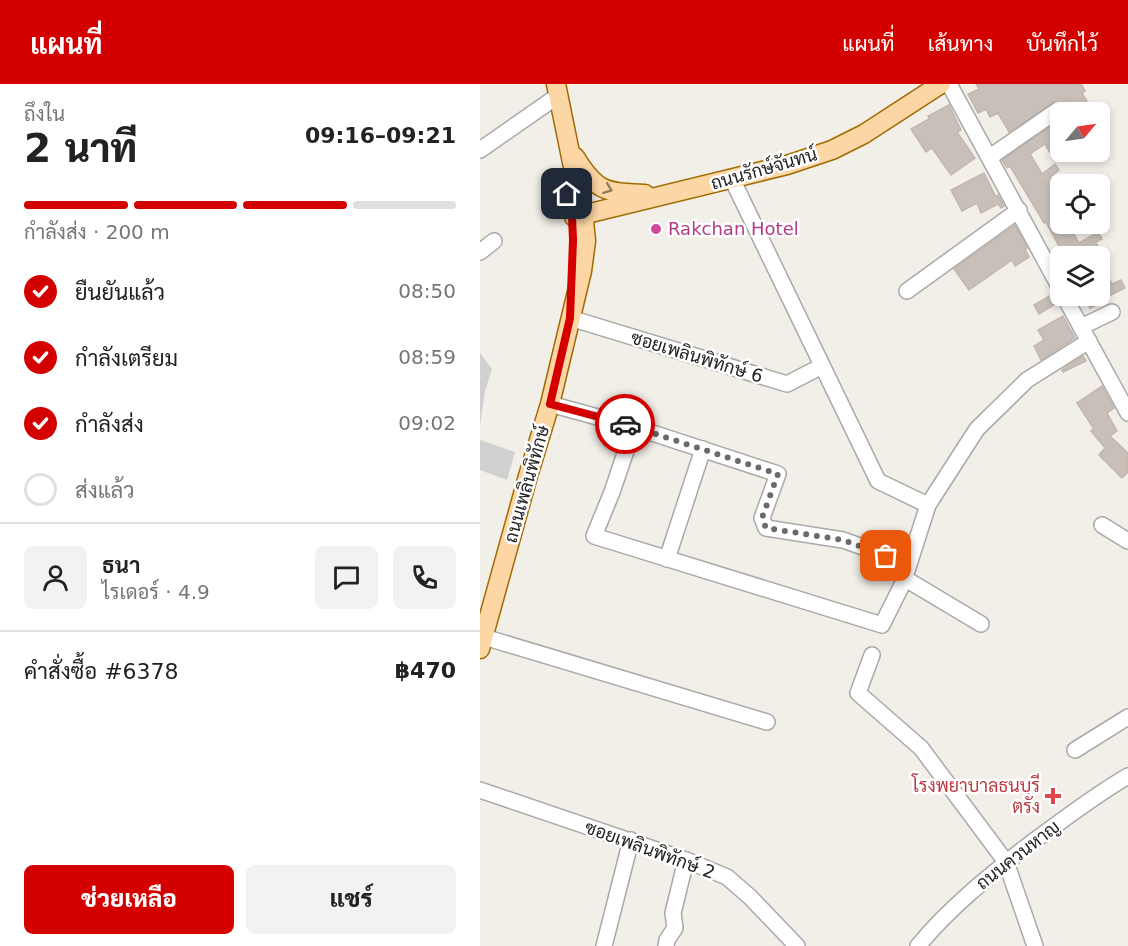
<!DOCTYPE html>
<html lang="th">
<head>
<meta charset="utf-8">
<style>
	body { margin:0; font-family:"DejaVu Sans",Sarabun,sans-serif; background:#f2f2f2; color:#222; height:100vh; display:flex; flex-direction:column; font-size:22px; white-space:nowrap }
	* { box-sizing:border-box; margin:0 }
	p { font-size:20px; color:#767676 }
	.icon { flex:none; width:33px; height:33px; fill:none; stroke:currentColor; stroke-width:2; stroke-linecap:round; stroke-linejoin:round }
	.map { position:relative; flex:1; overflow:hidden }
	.details { display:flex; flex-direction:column; background:#fff; width:480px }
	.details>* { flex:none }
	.needle { width:39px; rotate:61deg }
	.tools { position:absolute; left:570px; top:18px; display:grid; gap:12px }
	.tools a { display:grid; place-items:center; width:60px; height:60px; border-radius:9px; background:#fff; box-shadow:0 3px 9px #0003; font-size:30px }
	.pin { position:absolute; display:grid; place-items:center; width:51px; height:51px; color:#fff; margin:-26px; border-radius:12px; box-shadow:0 3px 9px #0006 }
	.courier { position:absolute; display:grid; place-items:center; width:60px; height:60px; margin:-30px; border:4px solid #d40000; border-radius:50%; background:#fff; color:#222; box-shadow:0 2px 8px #0007 }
	.summary em { font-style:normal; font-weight:800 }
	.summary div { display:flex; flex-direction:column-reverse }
	.summary { display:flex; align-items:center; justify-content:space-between; height:102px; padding:0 24px }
	h1 { font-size:39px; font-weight:800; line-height:45px }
	.bar { display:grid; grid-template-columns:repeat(4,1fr); gap:9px 6px; align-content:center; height:72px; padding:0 24px }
	.bar i { height:8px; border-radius:4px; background:#e0e0e0 }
	.bar .selected { background:#d40000 }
	.bar p { grid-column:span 4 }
	.line { display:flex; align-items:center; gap:15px; padding:0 24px; border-top:2px solid #e0e0e0 }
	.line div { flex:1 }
	.round { display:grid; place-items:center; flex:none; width:63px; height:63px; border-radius:9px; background:#f2f2f2 }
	ol { padding:0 24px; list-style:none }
	li { display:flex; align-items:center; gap:18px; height:66px }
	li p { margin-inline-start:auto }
	li .icon { padding:6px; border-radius:50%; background:#d40000; color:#fff; stroke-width:4 }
	li:last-child { color:#767676 }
	li i { width:33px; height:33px; border:3px solid #e0e0e0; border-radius:50% }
	.primary-button { display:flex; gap:12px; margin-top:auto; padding:12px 24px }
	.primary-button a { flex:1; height:69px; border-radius:9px; background:#d40000; color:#fff; font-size:24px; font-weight:800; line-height:69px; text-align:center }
	.primary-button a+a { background:#f2f2f2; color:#222 }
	header { display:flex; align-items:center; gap:36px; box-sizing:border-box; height:84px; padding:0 30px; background:#d40000; color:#fff }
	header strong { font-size:28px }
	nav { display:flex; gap:33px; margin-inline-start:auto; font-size:21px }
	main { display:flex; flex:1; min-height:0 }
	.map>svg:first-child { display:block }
	.religious { fill:#d0d0d0 }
	.building { fill:#c7bfb8; stroke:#c4b6ab; stroke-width:1.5 }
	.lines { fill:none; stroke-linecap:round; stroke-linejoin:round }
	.minor-casing { stroke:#a9a9a9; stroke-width:18 }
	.major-casing { stroke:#a06b00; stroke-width:21 }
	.minor { stroke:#fff; stroke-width:15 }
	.major { stroke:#fcd6a4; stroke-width:18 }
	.oneway { stroke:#8f7c63 }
	.done { stroke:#6b6a68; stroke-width:6; stroke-dasharray:0 10.8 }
	.route { stroke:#d40000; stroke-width:8 }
	.hotel-dot { fill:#d1479c; stroke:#fff; stroke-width:2 }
	.health-dot { fill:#e0444e; stroke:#fff; stroke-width:2 }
	.labels { text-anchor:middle; stroke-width:5; stroke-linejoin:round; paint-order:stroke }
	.street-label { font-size:18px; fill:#222; stroke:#fff }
	.hotel-label { font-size:18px; fill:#b23c85; stroke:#fff; text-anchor:start }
	.health-label { font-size:18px; fill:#be3a42; stroke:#fff; text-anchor:end }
</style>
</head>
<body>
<header>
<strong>แผนที่</strong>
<nav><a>แผนที่</a><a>เส้นทาง</a><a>บันทึกไว้</a></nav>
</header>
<main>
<section class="details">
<div class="summary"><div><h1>2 นาที</h1><p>ถึงใน</p></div><em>09:16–09:21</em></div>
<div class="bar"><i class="selected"></i><i class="selected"></i><i class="selected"></i><i></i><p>กำลังส่ง · 200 m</p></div>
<ol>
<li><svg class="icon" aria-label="check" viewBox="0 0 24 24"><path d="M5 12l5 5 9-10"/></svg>ยืนยันแล้ว<p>08:50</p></li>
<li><svg class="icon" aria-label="check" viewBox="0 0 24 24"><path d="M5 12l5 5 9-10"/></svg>กำลังเตรียม<p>08:59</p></li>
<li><svg class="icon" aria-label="check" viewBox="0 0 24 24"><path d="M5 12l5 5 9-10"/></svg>กำลังส่ง<p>09:02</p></li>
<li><i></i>ส่งแล้ว</li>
</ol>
<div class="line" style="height:108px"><a class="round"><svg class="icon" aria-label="person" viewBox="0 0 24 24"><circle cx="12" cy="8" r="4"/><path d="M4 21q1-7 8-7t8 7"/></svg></a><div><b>ธนา</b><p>ไรเดอร์ · 4.9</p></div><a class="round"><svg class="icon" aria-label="chat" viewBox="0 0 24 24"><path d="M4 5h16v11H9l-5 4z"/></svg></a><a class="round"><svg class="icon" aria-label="phone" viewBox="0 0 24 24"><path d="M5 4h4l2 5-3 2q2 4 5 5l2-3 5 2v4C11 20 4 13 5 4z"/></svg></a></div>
<div class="line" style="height:78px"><div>คำสั่งซื้อ #6378</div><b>฿470</b></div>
<div class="primary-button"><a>ช่วยเหลือ</a><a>แชร์</a></div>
</section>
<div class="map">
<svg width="648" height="862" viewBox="0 0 648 862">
	<rect width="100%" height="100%" fill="#f2efe9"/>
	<g class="religious">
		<polygon points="0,269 12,285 5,307 0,342"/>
		<polygon points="0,356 35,368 27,396 0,386"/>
	</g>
	<g class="building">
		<polygon points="496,0 601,0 605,7 602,9 613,28 596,28 589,16 581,21 574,18 529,48 518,29 510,33 506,25 498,29 488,10 499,5"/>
		<polygon points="469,21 481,46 477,48 495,74 471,91 452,64 446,68 431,45 449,35 448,32"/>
		<polygon points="576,39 580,47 580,52 576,55 580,67 572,72 565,60 550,70 562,90 575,80 579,86 570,93 575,100 573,102 580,115 580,140 588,140 599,159 618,148 622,155 616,158 620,167 610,172 595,172 590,163 582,168 566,138 564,139 530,82 527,84 522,76"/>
		<polygon points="584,68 603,68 591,76"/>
		<polygon points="504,89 516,113 518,111 524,122 521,124 518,120 501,129 497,119 482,127 471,106"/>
		<polygon points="535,141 547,164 545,165 549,173 535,182 532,176 489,206 474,185"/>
		<polygon points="620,176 632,200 641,196 645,204 625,214 620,204"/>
		<polygon points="573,210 577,219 559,230 554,221"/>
		<polygon points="603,212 622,212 625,217 610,224"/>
		<polygon points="583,232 595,254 561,276 554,262 564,256 558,246"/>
		<polygon points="603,272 606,277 583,288 582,286"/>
		<polygon points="622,302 634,324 627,329 637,347 630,352 648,369 648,388 642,394 619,371 625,364 611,347 614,345 597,319"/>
	</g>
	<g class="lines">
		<g class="minor-casing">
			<g id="minor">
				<polyline points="469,0 580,204"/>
				<polyline points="0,66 79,11"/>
				<polyline points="510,73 575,28"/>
				<polyline points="252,95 398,397 448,421"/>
				<polyline points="0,168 14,157"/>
				<polyline points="427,207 539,126"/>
				<polyline points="584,212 648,329"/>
				<polyline points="90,234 307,300 342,282"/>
				<polyline points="601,243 632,228"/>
				<polyline points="70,320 154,343 298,390 282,434 286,444 363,456 428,479"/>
				<polyline points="154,343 132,408 114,452 402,541 423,499 448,421 497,345 547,296 609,257"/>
				<polyline points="622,441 648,457"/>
				<polyline points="187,475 223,365"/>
				<polyline points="424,494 501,540"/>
				<polyline points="4,553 287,638"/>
				<polyline points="392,571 378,609 441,664 526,778 555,862"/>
				<polyline points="595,666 648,633"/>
				<polyline points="0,706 206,776 247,793 270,813 317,862"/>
				<polyline points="124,862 151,756"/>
				<polyline points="186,862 187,856 195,844 193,829 206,776"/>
				<path d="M438,862C469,824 508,793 546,763C580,738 612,713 648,692"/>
			</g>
		</g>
		<g class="major-casing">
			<g id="major">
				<path d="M95,73C117,109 126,108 165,110"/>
				<polyline points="94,133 307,81 352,66 384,50 461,0"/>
				<polyline points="0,565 48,392 70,320 102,187 106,157 104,137 76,0"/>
			</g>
		</g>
		<use href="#minor" class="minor"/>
		<use href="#major" class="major"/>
	</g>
	<defs><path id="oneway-chevron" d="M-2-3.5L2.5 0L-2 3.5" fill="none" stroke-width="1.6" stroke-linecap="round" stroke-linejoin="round" transform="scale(1.5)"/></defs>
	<use class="oneway" href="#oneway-chevron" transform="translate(128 105) rotate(21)"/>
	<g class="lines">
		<polyline class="done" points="145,340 298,390 282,434 286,444 363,456 406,472"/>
		<polyline class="route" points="87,110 92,133 93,156 90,234 70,320 145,340"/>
	</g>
	<circle class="hotel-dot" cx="176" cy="145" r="6"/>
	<path class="health-dot" d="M570 703h6v6h6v6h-6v6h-6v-6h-6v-6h6z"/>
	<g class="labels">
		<g class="street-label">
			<text transform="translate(284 85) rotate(-16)" y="6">ถนนรักษ์จันทน์</text>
			<text transform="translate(217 273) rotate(17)" y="6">ซอยเพลินพิทักษ์ 6</text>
			<text transform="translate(47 400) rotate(-74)" y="6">ถนนเพลินพิทักษ์</text>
			<text transform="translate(170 766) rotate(20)" y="6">ซอยเพลินพิทักษ์ 2</text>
			<text transform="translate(538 771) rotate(-38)" y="6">ถนนควนหาญ</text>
		</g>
		<g class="hotel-label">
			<text x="188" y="151">Rakchan Hotel</text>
		</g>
		<g class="health-label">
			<text x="560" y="708">โรงพยาบาลธนบุรี<tspan x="560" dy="21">ตรัง</tspan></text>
		</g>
	</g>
</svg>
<div class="tools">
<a><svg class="needle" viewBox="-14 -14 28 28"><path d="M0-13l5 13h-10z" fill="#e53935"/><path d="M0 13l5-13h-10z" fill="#767676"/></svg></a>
<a><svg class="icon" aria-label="locate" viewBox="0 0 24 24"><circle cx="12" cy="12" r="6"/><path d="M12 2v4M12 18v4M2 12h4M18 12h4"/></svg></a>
<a><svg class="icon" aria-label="layers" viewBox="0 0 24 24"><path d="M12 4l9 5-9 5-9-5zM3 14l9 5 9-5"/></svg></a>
</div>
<div class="pin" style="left:406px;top:472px;background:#ea580c"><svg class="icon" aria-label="bag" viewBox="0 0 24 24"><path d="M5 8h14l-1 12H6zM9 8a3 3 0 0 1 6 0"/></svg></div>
<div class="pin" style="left:87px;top:110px;background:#1f2937"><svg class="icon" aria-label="home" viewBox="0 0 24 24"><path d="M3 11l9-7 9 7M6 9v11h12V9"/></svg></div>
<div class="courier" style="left:145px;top:340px"><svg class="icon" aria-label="car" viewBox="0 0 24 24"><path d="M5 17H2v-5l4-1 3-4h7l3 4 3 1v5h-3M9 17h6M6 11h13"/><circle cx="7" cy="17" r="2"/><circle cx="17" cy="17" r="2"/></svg></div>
</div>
</main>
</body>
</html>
